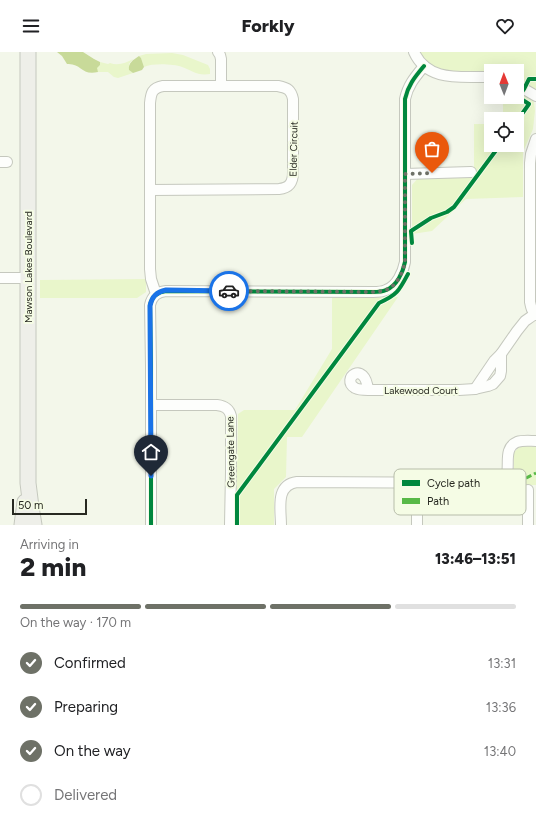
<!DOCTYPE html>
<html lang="en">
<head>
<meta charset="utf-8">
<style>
	body { margin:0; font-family:Figtree,sans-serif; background:#f2f2f2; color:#202124; height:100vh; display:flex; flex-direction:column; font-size:15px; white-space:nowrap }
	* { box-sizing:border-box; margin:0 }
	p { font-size:13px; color:#757577 }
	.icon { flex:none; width:22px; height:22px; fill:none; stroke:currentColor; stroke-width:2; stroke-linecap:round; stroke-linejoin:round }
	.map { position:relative; height:473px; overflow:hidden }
	.panel { display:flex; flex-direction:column; background:#fff; flex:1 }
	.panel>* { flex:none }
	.needle { width:26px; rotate:359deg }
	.tools { position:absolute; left:484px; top:12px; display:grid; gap:8px }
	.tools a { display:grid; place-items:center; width:40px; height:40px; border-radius:0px; background:#fff; box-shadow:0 4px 16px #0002; font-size:20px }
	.scale { position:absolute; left:12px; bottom:10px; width:75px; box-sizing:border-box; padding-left:4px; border:2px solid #272921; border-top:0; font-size:11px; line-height:14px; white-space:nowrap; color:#272921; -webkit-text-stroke:3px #f5fce5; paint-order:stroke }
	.pin { position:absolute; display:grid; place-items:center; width:34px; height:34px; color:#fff; margin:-41px -17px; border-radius:50% 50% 50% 0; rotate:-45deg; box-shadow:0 0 4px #0007 }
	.pin .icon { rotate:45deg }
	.courier { position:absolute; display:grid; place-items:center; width:40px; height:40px; margin:-20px; border:3px solid #1a73e8; border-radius:50%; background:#fff; color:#222; box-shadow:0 1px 5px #0007 }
	.head em { font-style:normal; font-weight:800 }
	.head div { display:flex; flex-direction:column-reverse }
	.head { display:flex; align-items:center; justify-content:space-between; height:68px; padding:0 20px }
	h1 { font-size:26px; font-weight:800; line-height:30px }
	.bar { display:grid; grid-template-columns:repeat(4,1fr); gap:6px 4px; align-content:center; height:48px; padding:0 20px }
	.bar i { height:5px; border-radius:3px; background:#e0e0e0 }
	.bar .selected { background:#6e7167 }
	.bar p { grid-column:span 4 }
	ol { padding:0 20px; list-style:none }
	li { display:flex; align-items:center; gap:12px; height:44px }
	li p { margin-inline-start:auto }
	li .icon { padding:4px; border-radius:50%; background:#6e7167; color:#fff; stroke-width:4 }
	li:last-child { color:#757577 }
	li i { width:22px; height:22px; border:2px solid #e0e0e0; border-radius:50% }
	header { display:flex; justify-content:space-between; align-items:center; height:52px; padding:0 20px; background:#fff; font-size:18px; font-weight:800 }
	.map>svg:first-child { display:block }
	.green { fill:#e9f6cb }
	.water { fill:#c8da99 }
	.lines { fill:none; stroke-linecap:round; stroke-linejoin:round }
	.street-casing { stroke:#c5c8be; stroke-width:12 }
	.secondary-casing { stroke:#c5c8be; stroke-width:17 }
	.street { stroke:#fdfefc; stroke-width:10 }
	.secondary { stroke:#eeefe9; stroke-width:15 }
	.quiet { stroke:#58b947; stroke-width:3; stroke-dasharray:6 3; stroke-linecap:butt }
	.cycleway-casing { stroke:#f5fce5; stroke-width:6 }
	.cycleway { stroke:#00873e; stroke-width:4 }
	.done { stroke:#6e7167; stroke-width:4; stroke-dasharray:0 7.2 }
	.route { stroke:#1a73e8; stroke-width:5 }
	.labels { text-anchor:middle; stroke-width:4; stroke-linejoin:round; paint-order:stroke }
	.street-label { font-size:10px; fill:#272921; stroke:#f5fce5 }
	.key { fill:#f5fce5; stroke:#b7bdaa; stroke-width:1 }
	.key-label { font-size:11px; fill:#272921 }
</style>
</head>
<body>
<header><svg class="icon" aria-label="menu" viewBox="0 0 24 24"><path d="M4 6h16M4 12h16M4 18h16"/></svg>Forkly<svg class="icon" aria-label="heart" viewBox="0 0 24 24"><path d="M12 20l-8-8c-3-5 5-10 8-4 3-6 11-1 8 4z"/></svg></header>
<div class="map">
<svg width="536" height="473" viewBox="0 0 536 473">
	<rect width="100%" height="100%" fill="#f3f7ea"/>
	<g class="green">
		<path d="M419,0H536V38L532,37L517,26V19H447C434,16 426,12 419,0Z"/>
		<path d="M172,1L183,3L208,13L210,17V22C197,24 193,19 182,15C173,12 153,11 144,15L141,6L139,4L146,2Z"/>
		<path d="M133,7L129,12V18L133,21L118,26L114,25L108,20H98L96,16L100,13V10L108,12L110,11C118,14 126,11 133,7Z"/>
		<polygon points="517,39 534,50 535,59 533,77 523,100 523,145 466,147 432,179 412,182 412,133 419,125 474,124 474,72 491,72 491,93 517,93 517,67 503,67 503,45 517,45"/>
		<polygon points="146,227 146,240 137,246 40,246 40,228"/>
		<polygon points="398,245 302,385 287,385 286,425 274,437 274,473 236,473 238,362 244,358 295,358 332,297 332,246"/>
		<polygon points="521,394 536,394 536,433 514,433 514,400"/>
	</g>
	<g class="water">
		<path d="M57,0H83L94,7L100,10V13L97,16L98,20C81,24 82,11 67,12L62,4Z"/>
		<path d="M139,4L141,6L144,15L142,18L133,21L129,18C128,11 133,8 139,4Z"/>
	</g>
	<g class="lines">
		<g class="street-casing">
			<g id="street">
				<polyline points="218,0 220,3 221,7 221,34"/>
				<path d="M414,0C428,31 462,24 491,25"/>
				<polyline points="517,33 524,37 536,44"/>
				<path d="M536,87L531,102L530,111V250C531,255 532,260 536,263"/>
				<polyline points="0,110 7,110"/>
				<polyline points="405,122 471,120"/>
				<path d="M150,138V51C151,41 152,36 163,34H278C288,36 291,38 293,47V120C293,130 290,136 279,137L150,138V217L151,227L156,242"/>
				<polyline points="0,226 28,226"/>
				<polyline points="475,337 494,309 501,302 517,279 525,269 535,262"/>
				<path d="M368,338C365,307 340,327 355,336C359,338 364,338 368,338H459L475,337L488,334L493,332L500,324L501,319V302"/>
				<path d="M151,353H217C224,354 229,356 231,364V420L230,473"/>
				<polyline points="528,438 528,473"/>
				<path d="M151,473V314L150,253C152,244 157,240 166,239L373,240C377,240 382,240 386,238C397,234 403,220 405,210V47C408,33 415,25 424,14"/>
				<path d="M281,473C281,457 275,433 297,430L497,431C518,427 498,398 517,390C523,388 530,389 536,389"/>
				<polyline points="417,473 417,430"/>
			</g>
		</g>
		<g class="secondary-casing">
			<g id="secondary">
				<polyline points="28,0 28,431 31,455 34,473"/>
				<polyline points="22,473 25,450"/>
			</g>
		</g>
		<use href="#street" class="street"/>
		<use href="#secondary" class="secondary"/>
		<path class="quiet" d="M493,439C506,439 508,436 518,430C524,427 530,424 536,421"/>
		<g class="cycleway-casing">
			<g id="cycleway">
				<polyline points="517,69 529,52 518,45 524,37 529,27 536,27"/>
				<polyline points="412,191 411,179 431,166 447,160 454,155 500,93"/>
				<path d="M151,473V314L150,253C152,244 157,240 166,239L373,240C377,240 382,240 386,238C397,234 403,220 405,210V47C408,33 415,25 424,14"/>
				<path d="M237,473V443L379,251C397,243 399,239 408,222"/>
			</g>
		</g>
		<use href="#cycleway" class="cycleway"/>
	</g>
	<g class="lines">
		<path class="done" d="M229,239L374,240C377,240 382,239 386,238C397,234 403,220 405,210V122L432,121"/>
		<path class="route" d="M151,424L150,254C152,244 157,240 166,238L229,239"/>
	</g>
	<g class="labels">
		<g class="street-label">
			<text transform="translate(293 97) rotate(-89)" y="4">Elder Circuit</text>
			<text transform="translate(28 215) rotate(-90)" y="4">Mawson Lakes Boulevard</text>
			<text x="421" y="342">Lakewood Court</text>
			<text transform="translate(230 400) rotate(-91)" y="4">Greengate Lane</text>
		</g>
	</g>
	<rect x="394" y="417" width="132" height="46" rx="6" class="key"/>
	<rect x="402" y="428" width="18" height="6" fill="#00873e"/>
	<rect x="402" y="446" width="18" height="6" fill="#58b947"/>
	<g class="key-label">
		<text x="427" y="435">Cycle path</text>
		<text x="427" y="453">Path</text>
	</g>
</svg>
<div class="tools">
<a><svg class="needle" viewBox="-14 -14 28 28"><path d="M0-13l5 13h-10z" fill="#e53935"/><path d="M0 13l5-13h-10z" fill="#757577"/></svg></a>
<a><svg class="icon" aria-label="locate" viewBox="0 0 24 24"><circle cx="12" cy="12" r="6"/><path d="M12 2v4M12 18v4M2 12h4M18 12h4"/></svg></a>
</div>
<div class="scale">50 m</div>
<div class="pin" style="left:432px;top:121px;background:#ea580c"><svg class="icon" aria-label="bag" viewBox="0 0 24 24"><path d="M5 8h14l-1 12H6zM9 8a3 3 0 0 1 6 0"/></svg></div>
<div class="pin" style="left:151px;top:424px;background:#1f2937"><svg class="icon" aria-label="home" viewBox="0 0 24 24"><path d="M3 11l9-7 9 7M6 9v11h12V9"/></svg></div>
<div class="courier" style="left:229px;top:239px"><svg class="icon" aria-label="car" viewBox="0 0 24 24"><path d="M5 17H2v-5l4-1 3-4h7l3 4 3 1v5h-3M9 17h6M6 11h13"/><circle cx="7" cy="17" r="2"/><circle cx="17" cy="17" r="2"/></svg></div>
</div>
<section class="panel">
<div class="head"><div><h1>2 min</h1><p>Arriving in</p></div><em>13:46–13:51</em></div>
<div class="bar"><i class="selected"></i><i class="selected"></i><i class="selected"></i><i></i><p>On the way · 170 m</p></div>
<ol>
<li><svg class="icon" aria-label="check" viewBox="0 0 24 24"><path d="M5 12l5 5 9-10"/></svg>Confirmed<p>13:31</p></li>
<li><svg class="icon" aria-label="check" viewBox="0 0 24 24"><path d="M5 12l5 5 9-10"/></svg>Preparing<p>13:36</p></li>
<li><svg class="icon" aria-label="check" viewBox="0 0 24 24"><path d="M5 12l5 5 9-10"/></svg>On the way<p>13:40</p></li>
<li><i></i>Delivered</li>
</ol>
</section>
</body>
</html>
